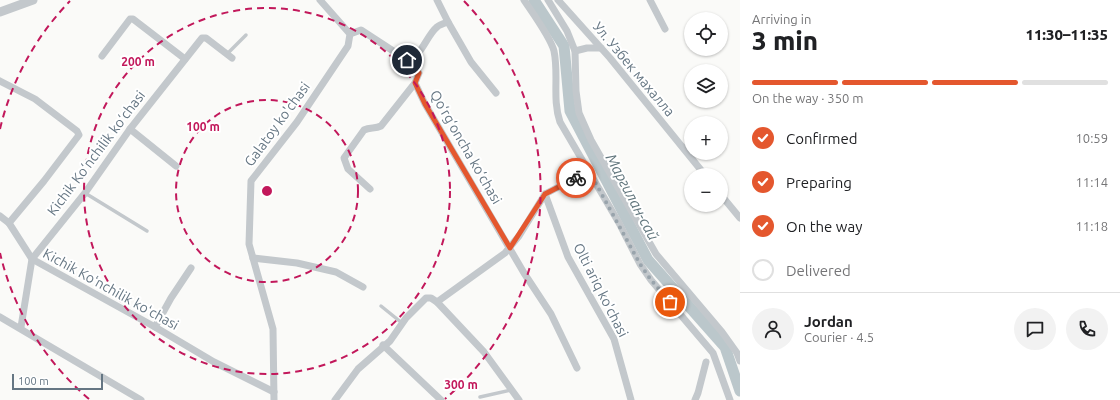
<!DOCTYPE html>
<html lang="en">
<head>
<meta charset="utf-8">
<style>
	body { margin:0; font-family:Ubuntu,sans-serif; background:#f2f2f2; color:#202124; height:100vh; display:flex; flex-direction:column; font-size:15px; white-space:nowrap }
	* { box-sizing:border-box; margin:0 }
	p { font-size:13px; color:#757577 }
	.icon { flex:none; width:22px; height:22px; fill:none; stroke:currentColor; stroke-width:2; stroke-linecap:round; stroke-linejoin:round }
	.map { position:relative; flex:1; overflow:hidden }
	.panel { display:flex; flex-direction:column; background:#fff; width:380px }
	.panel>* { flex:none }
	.controls { position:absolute; left:684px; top:12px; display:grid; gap:8px }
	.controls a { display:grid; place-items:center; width:44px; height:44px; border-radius:50%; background:#fff; box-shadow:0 1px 3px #0004; font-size:20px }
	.scale { position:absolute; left:12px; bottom:10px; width:91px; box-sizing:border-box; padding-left:4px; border:2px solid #657683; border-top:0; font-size:11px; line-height:14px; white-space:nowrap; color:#657683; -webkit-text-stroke:3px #fff; paint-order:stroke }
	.pin { position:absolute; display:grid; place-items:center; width:34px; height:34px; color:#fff; margin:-17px; border:2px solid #fff; border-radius:50%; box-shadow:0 1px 4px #0007 }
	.courier { position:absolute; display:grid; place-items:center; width:40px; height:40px; margin:-20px; border:3px solid #e4572e; border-radius:50%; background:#fff; color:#222; box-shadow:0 1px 5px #0007 }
	.summary em { font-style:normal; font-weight:800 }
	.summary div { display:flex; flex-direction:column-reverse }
	.summary { display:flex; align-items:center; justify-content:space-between; height:68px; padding:0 12px }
	h1 { font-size:26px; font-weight:800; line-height:30px }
	.bar { display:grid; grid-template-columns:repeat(4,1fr); gap:6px 4px; align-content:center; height:48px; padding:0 12px }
	.bar i { height:5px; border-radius:3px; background:#e0e0e0 }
	.bar .selected { background:#e4572e }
	.bar p { grid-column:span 4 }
	.line { display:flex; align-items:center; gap:10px; padding:0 12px; border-top:1px solid #e0e0e0 }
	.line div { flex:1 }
	.round { display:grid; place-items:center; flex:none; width:42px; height:42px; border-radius:21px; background:#f2f2f2 }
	ol { padding:0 12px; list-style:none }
	li { display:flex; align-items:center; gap:12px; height:44px }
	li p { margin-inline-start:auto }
	li .icon { padding:4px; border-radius:50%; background:#e4572e; color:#fff; stroke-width:4 }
	li:last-child { color:#757577 }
	li i { width:22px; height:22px; border:2px solid #e0e0e0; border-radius:50% }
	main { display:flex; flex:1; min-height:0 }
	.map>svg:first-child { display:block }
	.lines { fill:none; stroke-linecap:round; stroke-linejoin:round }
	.river { stroke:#bbc7cb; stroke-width:11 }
	.service { stroke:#c3c8cc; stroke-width:3.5 }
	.minor { stroke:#c3c8cc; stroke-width:7 }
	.tertiary { stroke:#c3c8cc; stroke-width:9 }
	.done { stroke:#99a4ac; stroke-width:4; stroke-dasharray:0 7.2 }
	.route { stroke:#e4572e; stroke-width:5 }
	.ring { fill:none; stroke:#c2185b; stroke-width:2; stroke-dasharray:7 5 }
	.labels { text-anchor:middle; stroke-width:4; stroke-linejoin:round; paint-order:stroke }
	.street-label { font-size:14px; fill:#657683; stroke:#fff }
	.water-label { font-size:15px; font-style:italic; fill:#60757c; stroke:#fff }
	.centre { fill:#c2185b; stroke:#fff; stroke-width:2 }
	.ring-label { font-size:12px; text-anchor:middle; font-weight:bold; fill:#c2185b; stroke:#fff; stroke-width:4; stroke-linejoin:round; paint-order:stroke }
</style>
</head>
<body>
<main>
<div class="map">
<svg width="740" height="400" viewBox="0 0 740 400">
	<rect width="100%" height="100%" fill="#fafaf8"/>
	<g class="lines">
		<polyline class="river" points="534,0 564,46 570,111 648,260 725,347 740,391"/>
		<g class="service">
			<polyline points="227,54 246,35"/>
			<polyline points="85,193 147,231"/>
			<polyline points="381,306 402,323"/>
			<polyline points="480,397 511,390"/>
		</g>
		<g class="minor">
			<polyline points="437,0 448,22"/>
			<path d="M524,0C532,12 551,38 554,51C559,75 552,99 560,122L619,223L640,264L651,280L713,353L730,400"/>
			<polyline points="548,0 567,31 575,51 576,91 579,113 591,140 656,254 722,332 737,353 740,361"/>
			<polyline points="558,0 610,58 705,175"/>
			<polyline points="650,0 665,29"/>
			<path d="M350,34L361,30L407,60C422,57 426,36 437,27C439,25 445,23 448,22L471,62L496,93"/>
			<polyline points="575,51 587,48 601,48"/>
			<polyline points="102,56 130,19 133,19 185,59"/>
			<polyline points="407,60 419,73 415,83 425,104 524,273 551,314 577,368"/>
			<polyline points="0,81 35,99 77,131 79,135 44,181 9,223 32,259 155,327 214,362 274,392"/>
			<polyline points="130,129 176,166"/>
			<polyline points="589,171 545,194 568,257 614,339 631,400"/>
			<path d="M370,189L348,169L344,158L364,130C370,127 375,129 381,126L415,83"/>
			<polyline points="721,195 740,218"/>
			<polyline points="0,216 9,223"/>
			<polyline points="253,258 297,263 336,272 363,287"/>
			<polyline points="437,302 505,253 519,236 545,194"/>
			<polyline points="0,317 141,400"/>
			<polyline points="21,327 32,259 85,193 130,129 202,38 206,38 232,58"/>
			<polyline points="155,327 171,298 191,268"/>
			<polyline points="383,345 441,400"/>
			<polyline points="274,400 273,329 249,244 251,181 297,122 348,46 350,34 320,0"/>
			<polyline points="335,400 358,369 390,341 406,318 426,298 431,298 437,302 484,352 519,400"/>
			<polyline points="695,400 698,393 706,362"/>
		</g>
		<polyline class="tertiary" points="0,12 33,0"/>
	</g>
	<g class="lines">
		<polyline class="done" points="576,178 589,171 640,264 651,280 670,302"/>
		<polyline class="route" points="407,60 419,73 415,83 425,104 510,248 545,194 576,178"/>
	</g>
	<g class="ring">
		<circle cx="267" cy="191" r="91"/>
		<circle cx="267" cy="191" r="183"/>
		<path d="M89 399A274 274 0 0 1 0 253M0 129A274 274 0 0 1 70 1M464 1A274 274 0 0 1 445 399"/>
	</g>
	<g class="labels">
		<g class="street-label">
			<text transform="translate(634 69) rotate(50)" y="5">Ул. Узбек махалла</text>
			<text transform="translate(277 124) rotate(-54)" y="5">Galatoy ko'chasi</text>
			<text transform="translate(466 147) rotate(60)" y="5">Qo‘rg‘oncha ko‘chasi</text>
			<text transform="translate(96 153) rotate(-53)" y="5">Kichik Ko‘nchilik ko‘chasi</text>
			<text transform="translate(111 289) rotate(29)" y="5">Kichik Koʻnchilik koʻchasi</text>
			<text transform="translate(601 290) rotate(63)" y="5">Olti ariq ko'chasi</text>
		</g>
		<g class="water-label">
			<text transform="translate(632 197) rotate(62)" y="5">Маргилан-сай</text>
		</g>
	</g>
	<circle cx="267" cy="191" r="6" class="centre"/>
	<g class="ring-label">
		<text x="138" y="66">200 m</text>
		<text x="203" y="131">100 m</text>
		<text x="461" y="389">300 m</text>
	</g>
</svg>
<div class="controls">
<a><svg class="icon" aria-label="locate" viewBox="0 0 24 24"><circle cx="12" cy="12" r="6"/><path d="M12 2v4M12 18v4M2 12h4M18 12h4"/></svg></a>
<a><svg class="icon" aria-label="layers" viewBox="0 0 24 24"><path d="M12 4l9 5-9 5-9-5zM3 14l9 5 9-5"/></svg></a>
<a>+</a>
<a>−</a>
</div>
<div class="scale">100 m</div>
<div class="pin" style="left:670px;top:302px;background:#ea580c"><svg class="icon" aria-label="bag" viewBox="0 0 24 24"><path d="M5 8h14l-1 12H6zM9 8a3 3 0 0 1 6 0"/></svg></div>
<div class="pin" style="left:407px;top:60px;background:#1f2937"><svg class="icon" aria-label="home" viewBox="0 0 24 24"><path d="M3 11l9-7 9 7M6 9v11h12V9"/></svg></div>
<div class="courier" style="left:576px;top:178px"><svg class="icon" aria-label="bike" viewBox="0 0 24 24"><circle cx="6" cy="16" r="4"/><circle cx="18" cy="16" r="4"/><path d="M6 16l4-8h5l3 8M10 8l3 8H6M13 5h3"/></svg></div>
</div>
<section class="panel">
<div class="summary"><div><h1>3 min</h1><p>Arriving in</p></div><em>11:30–11:35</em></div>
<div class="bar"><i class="selected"></i><i class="selected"></i><i class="selected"></i><i></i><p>On the way · 350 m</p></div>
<ol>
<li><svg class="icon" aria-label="check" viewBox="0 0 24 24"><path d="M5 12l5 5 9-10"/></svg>Confirmed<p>10:59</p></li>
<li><svg class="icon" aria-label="check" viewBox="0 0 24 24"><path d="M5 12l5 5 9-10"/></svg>Preparing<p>11:14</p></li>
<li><svg class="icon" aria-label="check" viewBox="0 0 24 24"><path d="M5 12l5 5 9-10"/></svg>On the way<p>11:18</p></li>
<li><i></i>Delivered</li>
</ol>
<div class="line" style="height:72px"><a class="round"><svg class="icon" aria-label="person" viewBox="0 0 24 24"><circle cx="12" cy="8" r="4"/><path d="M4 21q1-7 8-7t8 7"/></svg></a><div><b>Jordan</b><p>Courier · 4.5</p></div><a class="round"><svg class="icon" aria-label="chat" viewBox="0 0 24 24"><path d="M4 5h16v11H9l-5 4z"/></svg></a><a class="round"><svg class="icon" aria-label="phone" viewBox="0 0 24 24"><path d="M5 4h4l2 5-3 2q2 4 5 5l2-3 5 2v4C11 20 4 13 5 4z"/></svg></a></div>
</section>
</main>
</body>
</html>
